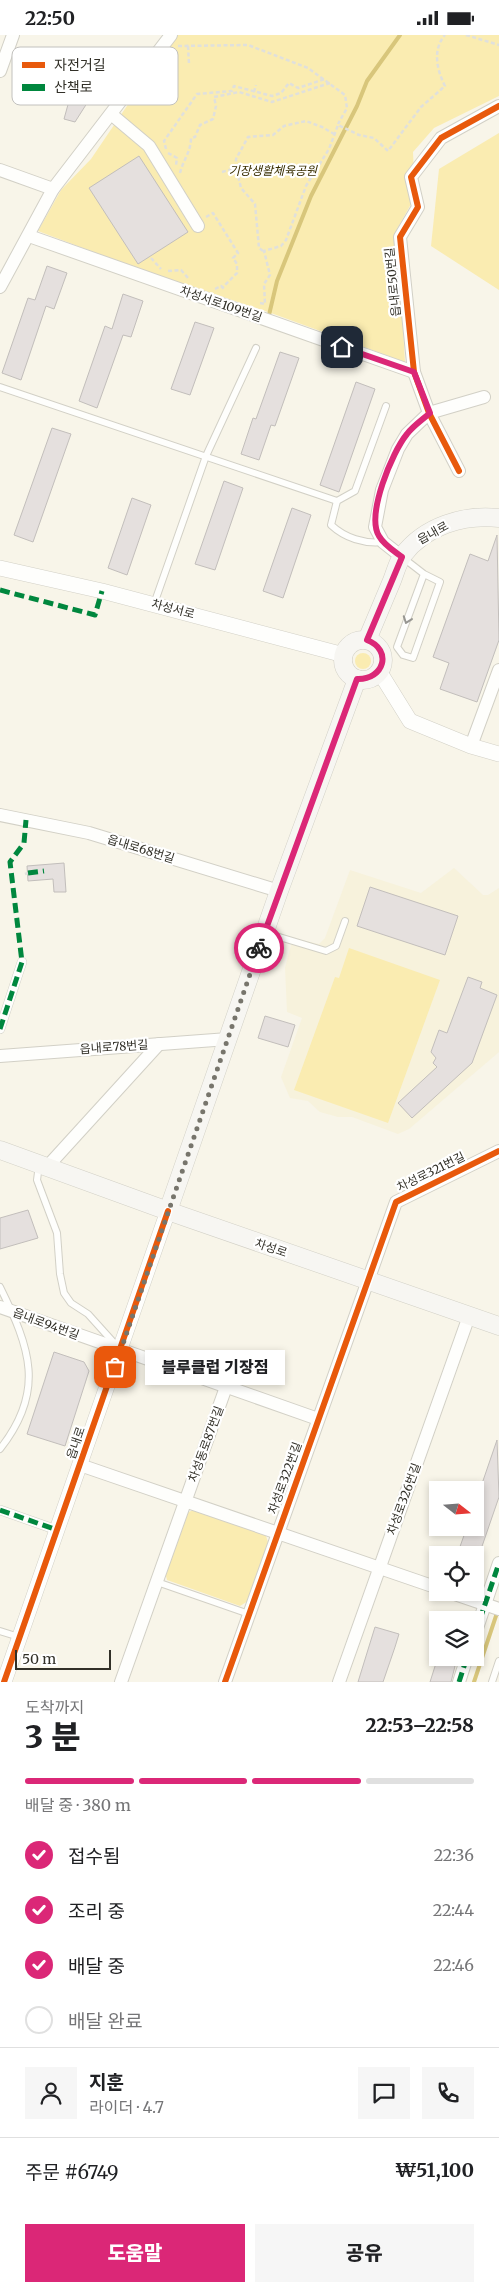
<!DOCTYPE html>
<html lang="ko">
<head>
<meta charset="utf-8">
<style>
	body { margin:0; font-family:Merriweather,"Noto Sans KR",serif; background:#f6f6f6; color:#202124; height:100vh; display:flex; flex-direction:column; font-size:19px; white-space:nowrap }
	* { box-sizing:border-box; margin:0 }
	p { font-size:16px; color:#757577 }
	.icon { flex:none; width:28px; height:28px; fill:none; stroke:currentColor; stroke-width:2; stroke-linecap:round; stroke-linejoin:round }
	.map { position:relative; height:1647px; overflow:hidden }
	.details { display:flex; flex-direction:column; background:#fff; flex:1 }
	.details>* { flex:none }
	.needle { width:32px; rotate:107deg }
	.buttons { position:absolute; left:429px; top:1446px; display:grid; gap:10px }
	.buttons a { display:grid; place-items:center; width:55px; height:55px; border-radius:0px; background:#fff; box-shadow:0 2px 8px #0003; font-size:25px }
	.scale { position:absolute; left:15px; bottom:12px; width:96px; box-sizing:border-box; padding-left:5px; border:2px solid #323028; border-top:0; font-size:14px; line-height:18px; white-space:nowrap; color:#323028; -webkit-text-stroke:4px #fff; paint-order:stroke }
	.pin { position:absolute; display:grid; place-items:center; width:42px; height:42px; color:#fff; margin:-21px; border-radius:10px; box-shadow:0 2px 8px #0006 }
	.courier { position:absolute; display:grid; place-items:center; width:50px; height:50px; margin:-25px; border:4px solid #db2777; border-radius:50%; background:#fff; color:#222; box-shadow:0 1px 6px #0007 }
	.bubble { position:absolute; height:35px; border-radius:0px; background:#fff; box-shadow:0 2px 8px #0003; font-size:16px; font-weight:800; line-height:35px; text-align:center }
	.summary em { font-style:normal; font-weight:800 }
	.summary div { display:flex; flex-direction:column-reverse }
	.summary { display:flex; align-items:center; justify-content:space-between; height:85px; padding:0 25px }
	h1 { font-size:32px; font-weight:800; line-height:38px }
	.bar { display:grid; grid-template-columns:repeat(4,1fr); gap:8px 5px; align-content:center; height:60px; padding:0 25px }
	.bar i { height:6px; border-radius:4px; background:#e0e0e0 }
	.bar .current { background:#db2777 }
	.bar p { grid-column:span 4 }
	.line { display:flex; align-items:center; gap:12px; padding:0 25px; border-top:1px solid #e0e0e0 }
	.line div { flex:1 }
	.round { display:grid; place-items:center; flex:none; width:52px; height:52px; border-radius:0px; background:#f6f6f6 }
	ol { padding:0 25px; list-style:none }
	li { display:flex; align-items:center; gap:15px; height:55px }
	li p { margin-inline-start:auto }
	li .icon { padding:5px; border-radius:50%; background:#db2777; color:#fff; stroke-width:4 }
	li:last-child { color:#757577 }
	li i { width:28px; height:28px; border:2px solid #e0e0e0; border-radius:50% }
	.cta { display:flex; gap:10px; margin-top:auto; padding:10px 25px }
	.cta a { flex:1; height:58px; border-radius:0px; background:#db2777; color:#fff; font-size:20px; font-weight:800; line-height:58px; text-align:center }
	.cta a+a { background:#f6f6f6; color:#202124 }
	.status { display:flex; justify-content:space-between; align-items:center; height:35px; padding:0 25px; background:#fff; direction:ltr }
	.status svg { height:14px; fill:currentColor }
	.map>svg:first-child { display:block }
	.built { fill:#f7f2dc }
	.green { fill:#faecb1 }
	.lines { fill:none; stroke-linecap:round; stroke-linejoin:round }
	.stream { stroke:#d8c67b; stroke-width:4 }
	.building { fill:#e5e0de; stroke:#c2bebb }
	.service-casing { stroke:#d2d0c6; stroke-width:8 }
	.pedestrian-casing { stroke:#d2d0c6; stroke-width:10 }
	.minor-casing { stroke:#d2d0c6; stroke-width:14 }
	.tertiary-casing { stroke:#d2d0c6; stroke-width:16 }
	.secondary-casing { stroke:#d2d0c6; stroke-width:19 }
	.path { stroke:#e0e0dc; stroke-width:2.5; stroke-dasharray:4 2.5; stroke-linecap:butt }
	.service { stroke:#fefefc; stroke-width:6 }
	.pedestrian { stroke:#fefefc; stroke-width:9 }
	.minor { stroke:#fefefc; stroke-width:12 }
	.tertiary { stroke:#fefefc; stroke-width:15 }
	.secondary { stroke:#f7f6f2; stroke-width:18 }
	.quiet { stroke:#00873e; stroke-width:5; stroke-dasharray:10 5; stroke-linecap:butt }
	.cycleway-casing { stroke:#fff; stroke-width:9 }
	.cycleway { stroke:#e8590c; stroke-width:6 }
	.oneway { stroke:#989792 }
	.done { stroke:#77756c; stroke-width:5; stroke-dasharray:0 9 }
	.route { stroke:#db2777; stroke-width:6 }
	.labels { text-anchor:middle; stroke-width:4.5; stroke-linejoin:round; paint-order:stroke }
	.park-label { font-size:12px; font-style:italic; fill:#392e01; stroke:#fff }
	.street-label { font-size:12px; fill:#323028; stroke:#fff }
	.key { fill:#fff; stroke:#c2c1be; stroke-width:1 }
	.key-label { font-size:14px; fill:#323028 }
</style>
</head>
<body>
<div class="status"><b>22:50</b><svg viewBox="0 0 49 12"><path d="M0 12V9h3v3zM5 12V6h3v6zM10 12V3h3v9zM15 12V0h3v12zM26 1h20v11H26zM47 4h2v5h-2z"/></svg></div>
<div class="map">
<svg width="499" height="1647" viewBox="0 0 499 1647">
	<rect width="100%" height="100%" fill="#f8f5e9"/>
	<polygon class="built" points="454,833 483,860 488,860 499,853 499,1017 409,1094 398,1099 352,1082 338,1082 320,1077 308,1066 290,1063 281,1042 302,983 287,977 285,933 293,903 319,909 325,903 350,835 421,858"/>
	<g class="green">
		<polygon points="175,0 499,0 499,61 434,93 413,117 415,162 397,194 405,327 271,278 136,233 38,196 61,155 91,124"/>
		<polygon points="499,98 499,255 431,211 439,134"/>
		<circle cx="363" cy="626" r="8"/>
		<polygon points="349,913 440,945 388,1088 294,1055 335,942 339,943"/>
		<polygon points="195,1474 265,1498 268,1507 248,1566 240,1571 167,1545 165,1537 183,1480"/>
	</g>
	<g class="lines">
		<g class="stream">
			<polyline points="269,280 277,246 311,161 357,71 367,46 400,0"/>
			<polyline points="474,1647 498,1575"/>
		</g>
	</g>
	<g class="building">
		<polygon points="77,37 95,42 89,65 75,87 64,84"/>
		<polygon points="139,121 188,197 138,229 89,153"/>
		<polygon points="47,231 67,238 54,274 46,271 21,345 2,338 28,263 35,265"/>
		<polygon points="123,259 143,266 131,302 123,300 97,373 79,366 105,291 112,294"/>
		<polygon points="195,287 214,293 190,360 171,354"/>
		<polygon points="280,317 299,323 275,391 271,390 259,425 241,419 253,383 256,384"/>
		<polygon points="356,347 375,354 339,457 320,450"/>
		<polygon points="52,393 71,399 33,507 14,500"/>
		<polygon points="224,446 243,453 215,535 195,529"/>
		<polygon points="132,463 151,470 127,540 108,533"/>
		<polygon points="292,473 311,480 283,563 263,556"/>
		<polygon points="497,500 499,605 477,667 440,654 449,628 433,622 470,519 488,526"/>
		<polygon points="64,828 66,857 54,857 53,844 28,846 27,831"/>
		<polygon points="370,852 458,881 445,920 357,891"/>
		<polygon points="468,942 482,947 480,953 497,960 472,1028 412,1083 398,1068 437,1032 433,1028 436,1023 431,1017 439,995 447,998"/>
		<polygon points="265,981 295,990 288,1012 258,1003"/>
		<polygon points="28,1175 38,1203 0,1214 0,1183"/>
		<polygon points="54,1317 84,1327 89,1336 65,1411 27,1399"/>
		<polygon points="497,1405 499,1462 479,1520 457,1520 467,1492 475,1492 475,1469"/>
		<polygon points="375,1592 399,1599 395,1612 383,1647 358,1647"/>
		<polygon points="437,1625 455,1631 451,1647 430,1647"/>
	</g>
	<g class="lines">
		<g class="service-casing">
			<g id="service">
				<polyline points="0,352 337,466"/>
				<path d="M383,507C364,509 345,503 331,490L337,466L355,456L386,371"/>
				<polyline points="402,522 424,539 440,547 413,623 403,620 397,612 424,539"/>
				<polyline points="154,569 206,421 256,313"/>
				<polyline points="266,898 326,916 336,911 345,886"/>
				<polyline points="39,1130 37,1145 57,1198 60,1239 64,1258 71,1268 88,1279 115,1309"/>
				<path d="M0,1252C30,1313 46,1356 0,1414"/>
				<polyline points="157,1547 249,1579"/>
				<polyline points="0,1596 19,1602"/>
				<polyline points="492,1647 499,1626"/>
			</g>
		</g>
		<g class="pedestrian-casing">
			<g id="pedestrian">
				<polyline points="0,994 22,927"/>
				<polyline points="0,1475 57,1495"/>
			</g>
		</g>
		<g class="minor-casing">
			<g id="minor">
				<polyline points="0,36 13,0"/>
				<polyline points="111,79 149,111 198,191"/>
				<polyline points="0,135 53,154"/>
				<polyline points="29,201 414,337"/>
				<polyline points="0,252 53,154 171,0"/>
				<polyline points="459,436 429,378 414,337 400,202 418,172 411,142 441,103 499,71"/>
				<polyline points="402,522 383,507 375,492 382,455 398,414 407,399 429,378 484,362"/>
				<polyline points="471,711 499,635"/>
				<polyline points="0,780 89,798 279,856"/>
				<polyline points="0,1021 228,1004"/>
				<polyline points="47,1132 159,1009"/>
				<polyline points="0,1272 318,1384"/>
				<polyline points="80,1430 438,1553"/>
				<polyline points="452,1558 499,1574"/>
				<polyline points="475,1599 499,1528"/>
				<polyline points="121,1647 226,1352"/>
				<polyline points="225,1647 396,1167 499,1116"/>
				<polyline points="339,1647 469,1281"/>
				<polyline points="459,1647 467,1622"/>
			</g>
		</g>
		<g class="tertiary-casing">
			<g id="tertiary">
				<polyline points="0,533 102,556 344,620"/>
				<polyline points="379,636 410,686 471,711 499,719"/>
				<polyline points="4,1647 168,1176"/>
			</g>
		</g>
		<g class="secondary-casing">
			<g id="secondary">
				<path d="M367,605C375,586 383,567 391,548C395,539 397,528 403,520C425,491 464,479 499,483"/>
				<circle cx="363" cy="625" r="20"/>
				<polyline points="0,1115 168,1176 499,1291"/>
				<polyline points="168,1176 279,856 357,644"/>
			</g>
		</g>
		<g class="path">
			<polyline points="466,0 499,10"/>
			<polyline points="178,11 248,10 308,33 345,60 347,73 338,89"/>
			<polyline points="188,11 189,29"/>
			<polyline points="254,57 256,50"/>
			<polyline points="166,114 164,106 197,59 232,56 234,51 272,61 281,58 289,48 298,53 325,44"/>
			<polyline points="168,118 177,123 176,130"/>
			<polyline points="222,137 236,133"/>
			<path d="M180,138C183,125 191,117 191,103L195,102L200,90L213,84L216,71L214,62L239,57L272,67L330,48"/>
			<polyline points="206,182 213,178 238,218 233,223 237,229 237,238 223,252"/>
			<polyline points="263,216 259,213 255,169 241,153 236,132 236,124 248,102 273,100 284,91 306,86 322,92 334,99"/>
			<polyline points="151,223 161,234"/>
			<polyline points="168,236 181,235 189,244"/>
			<polyline points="215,254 221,251 224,254"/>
			<path d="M260,268L265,269L264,249L270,240L264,216L281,211L286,205L306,151L329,114L338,90L359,100L374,103L388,116L421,72L445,51C437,35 432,15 445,0"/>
			<polyline points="25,839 28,838"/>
		</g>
		<use href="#service" class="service"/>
		<use href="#pedestrian" class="pedestrian"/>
		<use href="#minor" class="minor"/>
		<use href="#tertiary" class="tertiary"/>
		<use href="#secondary" class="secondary"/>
		<g class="quiet">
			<polyline points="0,555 95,580 102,556"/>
			<polyline points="28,838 44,836"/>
			<polyline points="0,994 22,927 10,827 24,808 26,785"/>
			<polyline points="0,1475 57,1495"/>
			<polyline points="475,1599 499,1528"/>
			<polyline points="459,1647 467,1622"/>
		</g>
		<g class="cycleway-casing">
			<g id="cycleway">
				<polyline points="459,436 429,378 414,337 400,202 418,172 411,142 441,103 499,71"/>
				<polyline points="4,1647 168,1176"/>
				<polyline points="225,1647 396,1167 499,1116"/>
			</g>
		</g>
		<use href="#cycleway" class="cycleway"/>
	</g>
	<defs><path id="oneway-chevron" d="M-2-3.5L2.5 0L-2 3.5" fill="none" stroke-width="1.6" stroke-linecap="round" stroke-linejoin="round" transform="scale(1.25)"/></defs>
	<use class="oneway" href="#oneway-chevron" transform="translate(407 585) rotate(110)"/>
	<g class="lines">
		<polyline class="done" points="115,1332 259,913"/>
		<path class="route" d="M259,913L357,644C384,645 393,615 367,605L402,522C394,516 384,510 379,501C366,480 392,417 407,399C413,391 422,385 430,378L414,337L342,312"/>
	</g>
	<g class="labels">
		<g class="park-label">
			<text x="273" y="140">기장생활체육공원</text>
		</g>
		<g class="street-label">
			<text transform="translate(393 247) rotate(-96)" y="4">읍내로50번길</text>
			<text transform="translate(221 269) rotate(19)" y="4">차성서로109번길</text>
			<text transform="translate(433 498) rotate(-29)" y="4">읍내로</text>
			<text transform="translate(173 574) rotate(15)" y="4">차성서로</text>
			<text transform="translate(141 814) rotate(17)" y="4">읍내로68번길</text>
			<text transform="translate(114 1012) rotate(-4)" y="4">읍내로78번길</text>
			<text transform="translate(431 1137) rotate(-26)" y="4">차성로321번길</text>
			<text transform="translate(271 1213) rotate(19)" y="4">차성로</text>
			<text transform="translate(46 1289) rotate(20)" y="4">읍내로94번길</text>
			<text transform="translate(76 1408) rotate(-71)" y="4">읍내로</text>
			<text transform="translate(206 1409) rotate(-70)" y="4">차성동로87번길</text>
			<text transform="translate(285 1443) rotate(-70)" y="4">차성로322번길</text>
			<text transform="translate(404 1464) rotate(-70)" y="4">차성로326번길</text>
		</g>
	</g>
	<rect x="12" y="12" width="166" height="58" rx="8" class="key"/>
	<rect x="22" y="27" width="23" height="6" fill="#e8590c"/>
	<rect x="22" y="49" width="23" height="7" fill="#00873e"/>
	<g class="key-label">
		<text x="54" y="35">자전거길</text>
		<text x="54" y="57">산책로</text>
	</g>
</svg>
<div class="buttons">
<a><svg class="needle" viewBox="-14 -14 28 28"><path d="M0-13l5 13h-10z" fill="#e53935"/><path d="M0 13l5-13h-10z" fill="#757577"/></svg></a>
<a><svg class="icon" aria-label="locate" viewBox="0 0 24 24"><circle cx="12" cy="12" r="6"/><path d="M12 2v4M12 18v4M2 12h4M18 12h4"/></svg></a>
<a><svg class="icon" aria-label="layers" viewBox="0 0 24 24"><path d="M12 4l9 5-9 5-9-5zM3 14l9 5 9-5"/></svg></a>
</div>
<div class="scale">50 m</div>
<div class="pin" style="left:115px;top:1332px;background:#ea580c"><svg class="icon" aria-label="bag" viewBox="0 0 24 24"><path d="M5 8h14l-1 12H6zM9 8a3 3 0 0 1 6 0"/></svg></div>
<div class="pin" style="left:342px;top:312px;background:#1f2937"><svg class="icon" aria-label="home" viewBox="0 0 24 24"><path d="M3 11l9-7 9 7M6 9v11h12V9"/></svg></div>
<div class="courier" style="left:259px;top:913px"><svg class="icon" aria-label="bike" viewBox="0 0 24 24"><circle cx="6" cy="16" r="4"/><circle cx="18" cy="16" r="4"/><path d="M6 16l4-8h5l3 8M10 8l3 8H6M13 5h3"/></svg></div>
<div class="bubble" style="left:145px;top:1315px;width:140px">블루클럽 기장점</div>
</div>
<section class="details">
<div class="summary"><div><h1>3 분</h1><p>도착까지</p></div><em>22:53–22:58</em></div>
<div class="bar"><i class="current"></i><i class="current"></i><i class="current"></i><i></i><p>배달 중 · 380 m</p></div>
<ol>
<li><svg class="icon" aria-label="check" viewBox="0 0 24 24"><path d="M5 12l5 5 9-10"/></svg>접수됨<p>22:36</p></li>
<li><svg class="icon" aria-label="check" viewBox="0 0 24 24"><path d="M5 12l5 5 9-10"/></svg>조리 중<p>22:44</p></li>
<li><svg class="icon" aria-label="check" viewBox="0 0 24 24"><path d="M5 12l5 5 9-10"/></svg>배달 중<p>22:46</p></li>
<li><i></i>배달 완료</li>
</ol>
<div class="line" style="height:90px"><a class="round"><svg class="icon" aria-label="person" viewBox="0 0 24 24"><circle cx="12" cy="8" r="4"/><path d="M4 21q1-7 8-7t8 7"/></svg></a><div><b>지훈</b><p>라이더 · 4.7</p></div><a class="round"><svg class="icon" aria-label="chat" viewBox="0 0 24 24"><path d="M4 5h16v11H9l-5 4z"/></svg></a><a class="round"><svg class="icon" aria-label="phone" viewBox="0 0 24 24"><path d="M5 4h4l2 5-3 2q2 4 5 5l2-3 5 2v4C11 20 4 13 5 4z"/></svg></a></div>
<div class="line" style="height:65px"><div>주문 #6749</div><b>₩51,100</b></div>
<div class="cta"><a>도움말</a><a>공유</a></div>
</section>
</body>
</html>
